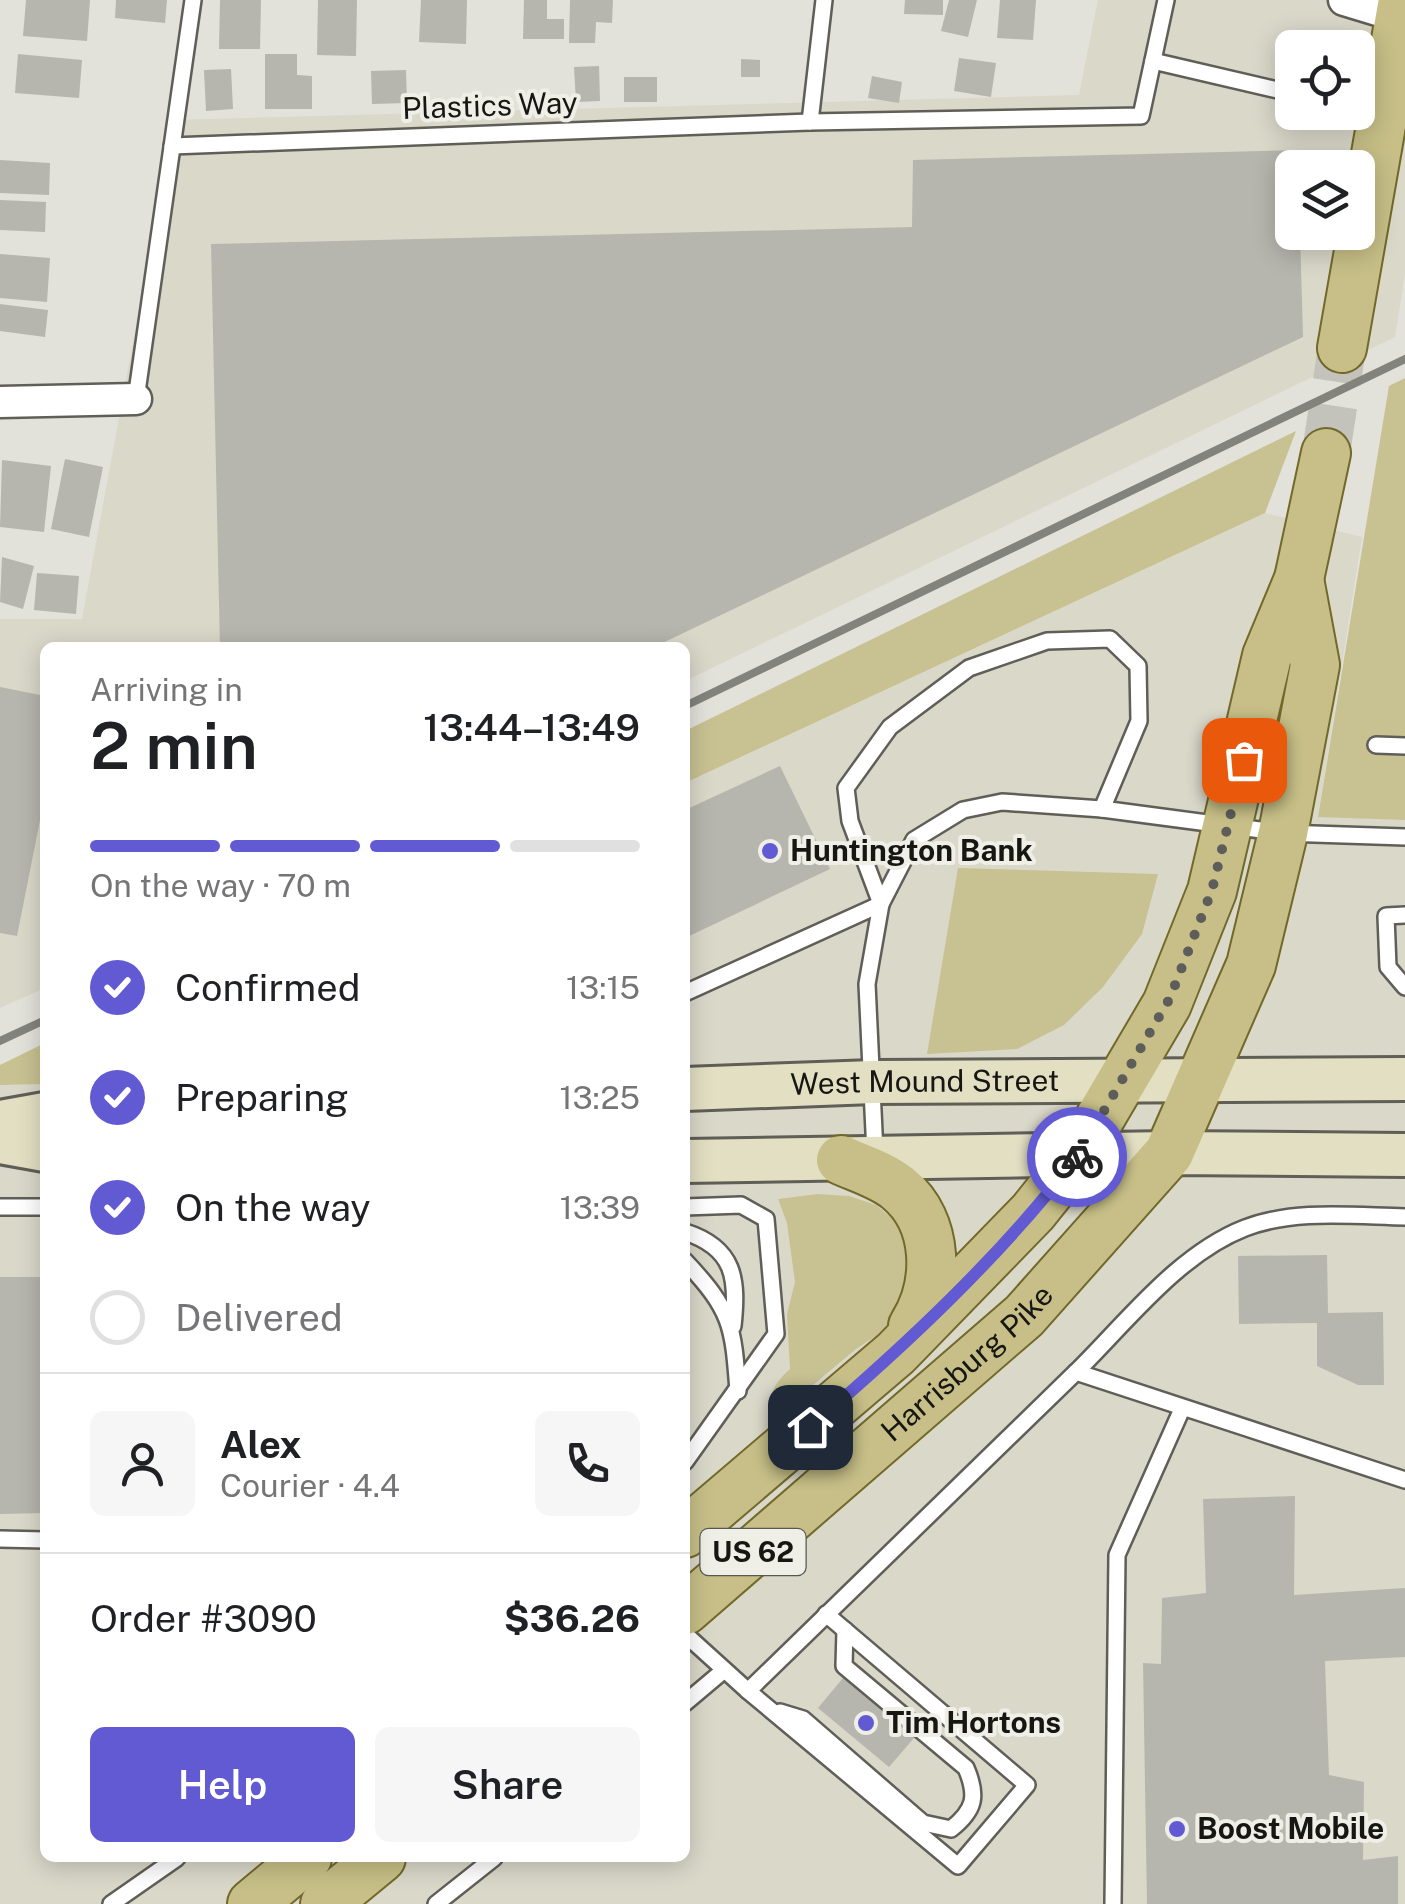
<!DOCTYPE html>
<html lang="en">
<head>
<meta charset="utf-8">
<style>
	body { margin:0; font-family:"Public Sans",sans-serif; background:#f6f6f6; color:#202124; height:100vh; display:flex; flex-direction:column; font-size:38px; white-space:nowrap }
	* { box-sizing:border-box; margin:0 }
	p { font-size:32px; color:#757577 }
	.icon { flex:none; width:55px; height:55px; fill:none; stroke:currentColor; stroke-width:2; stroke-linecap:round; stroke-linejoin:round }
	.map { position:relative; flex:1; overflow:hidden }
	.panel { position:absolute; left:40px; top:642px; width:650px; height:1220px; display:flex; flex-direction:column; background:#fff; border-radius:15px; box-shadow:0 5px 25px #0003 }
	.panel>* { flex:none }
	.tools { position:absolute; left:1275px; top:30px; display:grid; gap:20px }
	.tools a { display:grid; place-items:center; width:100px; height:100px; border-radius:15px; background:#fff; box-shadow:0 5px 25px #0003; font-size:50px }
	.pin { position:absolute; display:grid; place-items:center; width:85px; height:85px; color:#fff; margin:-42px; border-radius:20px; box-shadow:0 5px 15px #0006 }
	.courier { position:absolute; display:grid; place-items:center; width:100px; height:100px; margin:-50px; border:8px solid #615ad3; border-radius:50%; background:#fff; color:#222; box-shadow:0 2px 12px #0007 }
	.headline em { font-style:normal; font-weight:600 }
	.headline div { display:flex; flex-direction:column-reverse }
	.headline { display:flex; align-items:center; justify-content:space-between; height:170px; padding:0 50px }
	h1 { font-size:65px; font-weight:600; line-height:75px }
	.bar { display:grid; grid-template-columns:repeat(4,1fr); gap:15px 10px; align-content:center; height:120px; padding:0 50px }
	.bar i { height:12px; border-radius:8px; background:#e0e0e0 }
	.bar .current { background:#615ad3 }
	.bar p { grid-column:span 4 }
	.line { display:flex; align-items:center; gap:25px; padding:0 50px; border-top:2px solid #e0e0e0 }
	.line div { flex:1 }
	.round { display:grid; place-items:center; flex:none; width:105px; height:105px; border-radius:15px; background:#f6f6f6 }
	ol { padding:0 50px; list-style:none }
	li { display:flex; align-items:center; gap:30px; height:110px }
	li p { margin-inline-start:auto }
	li .icon { padding:10px; border-radius:50%; background:#615ad3; color:#fff; stroke-width:4 }
	li:last-child { color:#757577 }
	li i { width:55px; height:55px; border:5px solid #e0e0e0; border-radius:50% }
	.primary-button { display:flex; gap:20px; margin-top:auto; padding:20px 50px }
	.primary-button a { flex:1; height:115px; border-radius:15px; background:#615ad3; color:#fff; font-size:40px; font-weight:600; line-height:115px; text-align:center }
	.primary-button a+a { background:#f6f6f6; color:#202124 }
	.map>svg:first-child { display:block }
	.built { fill:#dad8c9; fill-rule:evenodd }
	.green { fill:#c8c192 }
	.building { fill:#b6b6ae }
	.lines { fill:none; stroke-linecap:round; stroke-linejoin:round }
	.primary-tunnel { stroke:#c3c3bc; stroke-width:48; stroke-dasharray:48 24; stroke-linecap:butt }
	.service-casing { stroke:#5f5e57; stroke-width:20 }
	.minor-casing { stroke:#5f5e57; stroke-width:35 }
	.secondary-casing { stroke:#5f5e57; stroke-width:48 }
	.primary-casing { stroke:#71692a; stroke-width:52 }
	.service { stroke:#fff; stroke-width:15 }
	.minor { stroke:#fff; stroke-width:30 }
	.secondary { stroke:#e3dfc3; stroke-width:42 }
	.primary { stroke:#c7bf87; stroke-width:48 }
	.rail { stroke:#83837e; stroke-width:8 }
	.done { stroke:#5d5d59; stroke-width:10; stroke-dasharray:0 18 }
	.route { stroke:#615ad3; stroke-width:12 }
	.poi-dot { fill:#615ad3; stroke:#efefe7; stroke-width:4 }
	.labels { text-anchor:middle; stroke-width:8; stroke-linejoin:round; paint-order:stroke }
	.shield { fill:#efefe7; stroke:#575753; stroke-width:2.5 }
	.shield-label { font-size:28px; font-weight:bold; fill:#161613 }
	.street-label { font-size:30px; fill:#161613; stroke:#efefe7 }
	.poi-label { font-size:30px; font-weight:bold; fill:#161613; stroke:#efefe7; text-anchor:start }
</style>
</head>
<body>
<div class="map">
<svg width="1405" height="1904" viewBox="0 0 1405 1904">
	<rect width="100%" height="100%" fill="#e2e1da"/>
	<g class="built">
		<path d="M1098,0H1405V273L1395,337L685,681V648H45V988L0,1008V619H82L174,120L1079,95ZM1292,48H1358V112H1292ZM1292,168H1358V232H1292Z"/>
		<polygon points="1265,513 1362,537 1318,816 1405,820 1405,1904 0,1904 0,1085 45,1084 45,1858 685,1858 685,783"/>
	</g>
	<g class="green">
		<polygon points="1405,378 1405,820 1318,817 1389,386"/>
		<polygon points="1296,431 1265,513 685,783 685,731"/>
		<polygon points="958,868 1158,874 1142,934 1103,987 1064,1025 1017,1049 927,1054"/>
		<polygon points="45,1043 45,1084 0,1085 0,1065"/>
		<path d="M818,1194L849,1196L876,1205L902,1226L913,1272L894,1324L856,1349L771,1420C767,1397 773,1384 790,1369L787,1314L795,1282L787,1223L778,1199Z"/>
	</g>
	<g class="building">
		<polygon points="26,0 90,0 87,41 23,36"/>
		<polygon points="116,0 167,0 165,23 115,18"/>
		<polygon points="220,0 261,0 260,49 219,49"/>
		<polygon points="318,0 357,0 356,56 317,55"/>
		<polygon points="421,0 467,0 466,44 419,42"/>
		<polygon points="524,0 547,0 547,19 564,19 564,39 523,39"/>
		<polygon points="570,0 613,0 612,23 596,22 595,43 569,43"/>
		<polygon points="905,0 943,0 943,15 904,14"/>
		<polygon points="949,0 977,0 968,37 941,31"/>
		<polygon points="1000,0 1036,0 1033,40 997,38"/>
		<polygon points="18,54 82,60 79,98 15,93"/>
		<polygon points="265,54 297,54 297,75 312,76 312,109 265,109"/>
		<polygon points="959,58 996,63 991,97 954,91"/>
		<polygon points="741,59 760,60 760,77 741,77"/>
		<polygon points="599,66 600,101 576,102 574,67"/>
		<polygon points="231,69 233,109 206,111 204,70"/>
		<polygon points="406,70 407,103 372,104 371,71"/>
		<polygon points="872,76 902,82 899,103 868,98"/>
		<rect x="624" y="77" width="33" height="25"/>
		<polygon points="1298,150 1298,168 1292,168 1292,232 1300,232 1303,337 652,648 220,648 211,244 912,227 913,160"/>
		<polygon points="0,160 50,163 49,195 0,193"/>
		<polygon points="0,200 46,202 45,232 0,230"/>
		<polygon points="0,254 50,258 47,302 0,298"/>
		<polygon points="0,304 48,310 45,337 0,331"/>
		<polygon points="65,459 103,467 89,537 51,529"/>
		<polygon points="2,460 51,466 44,532 0,527"/>
		<polygon points="2,557 34,566 23,609 0,602"/>
		<polygon points="37,573 79,576 76,614 34,610"/>
		<polygon points="0,687 45,696 45,795 17,936 0,933"/>
		<polygon points="780,766 830,869 685,938 685,810"/>
		<polygon points="1327,1255 1328,1313 1383,1312 1384,1385 1358,1385 1317,1366 1317,1323 1239,1324 1238,1256"/>
		<polygon points="0,1277 45,1277 45,1513 0,1514"/>
		<polygon points="1295,1496 1294,1595 1405,1588 1405,1657 1325,1661 1329,1775 1364,1782 1363,1860 1398,1856 1398,1904 1147,1904 1143,1663 1161,1664 1162,1598 1206,1593 1203,1499"/>
		<polygon points="843,1678 914,1738 889,1767 818,1708"/>
	</g>
	<g class="lines">
		<polyline class="primary-tunnel" points="1326,453 1342,348"/>
		<g class="service-casing">
			<g id="service">
				<polyline points="1153,61 1286,92"/>
				<polyline points="810,122 824,0"/>
				<polyline points="172,146 810,122 1141,116 1166,0"/>
				<polyline points="136,399 193,0"/>
				<polyline points="1376,745 1405,746"/>
				<polyline points="1405,915 1386,916 1388,967 1405,987"/>
				<polyline points="685,993 881,904 914,840 963,810 1002,802 1102,809 1283,833 1405,837"/>
				<polyline points="875,1153 867,984 881,904 850,821 846,788 890,727 969,668 1047,641 1110,639 1138,666 1139,721 1102,809"/>
				<polyline points="0,1207 45,1207"/>
				<polyline points="685,1207 741,1205 766,1219 776,1334 685,1462"/>
				<path d="M685,1232C735,1248 738,1279 733,1326"/>
				<path d="M685,1261C732,1311 733,1325 738,1391"/>
				<path d="M1076,1372C1126,1323 1178,1254 1245,1228C1294,1209 1353,1216 1405,1217"/>
				<polyline points="0,1539 45,1540"/>
				<polyline points="685,1634 748,1691 1076,1372 1405,1480"/>
				<polyline points="748,1691 958,1866 1027,1785 826,1614"/>
				<polyline points="685,1703 723,1671"/>
				<path d="M780,1712L803,1719L923,1823L951,1829C975,1810 978,1796 966,1768L844,1666L845,1630"/>
				<polyline points="111,1904 177,1858"/>
				<polyline points="436,1904 494,1858"/>
				<polyline points="1113,1904 1117,1555 1182,1409"/>
			</g>
		</g>
		<g class="minor-casing">
			<g id="minor">
				<polyline points="1344,0 1400,17"/>
				<polyline points="0,402 136,399"/>
			</g>
		</g>
		<g class="secondary-casing">
			<g id="secondary">
				<path id="s1" d="M685,1089L873,1082L1405,1079"/>
				<polyline points="0,1122 45,1114"/>
				<polyline points="0,1142 45,1150"/>
				<polyline points="685,1161 1169,1153 1405,1155"/>
			</g>
		</g>
		<g class="primary-casing">
			<g id="primary">
				<polyline points="1342,348 1403,0"/>
				<path d="M841,1160C859,1168 882,1175 898,1188C940,1222 939,1285 913,1326"/>
				<polyline points="685,1533 896,1353 1033,1212 1077,1157 1167,1004 1212,891 1267,656 1299,579 1326,453"/>
				<path id="s2" d="M685,1610L1024,1316L1169,1153L1251,965L1283,833L1315,665L1299,579"/>
				<polyline points="252,1904 307,1858"/>
				<polyline points="325,1904 381,1858"/>
			</g>
		</g>
		<use href="#service" class="service"/>
		<use href="#minor" class="minor"/>
		<use href="#secondary" class="secondary"/>
		<use href="#primary" class="primary"/>
		<g class="rail">
			<polyline points="685,706 1405,359"/>
			<polyline points="0,1041 45,1020"/>
		</g>
	</g>
	<g class="lines">
		<polyline class="done" points="1077,1157 1170,998 1212,890 1244,760"/>
		<path class="route" d="M810,1427C906,1345 1000,1257 1077,1157"/>
	</g>
	<g class="poi-dot">
		<circle cx="770" cy="851" r="10"/>
		<circle cx="866" cy="1723" r="10"/>
		<circle cx="1177" cy="1829" r="10"/>
	</g>
	<g class="labels">
		<rect class="shield" x="700.5" y="1529" width="105" height="46" rx="8"/>
		<g class="shield-label">
			<text x="753" y="1562">US 62</text>
		</g>
		<g class="street-label">
			<text transform="translate(490 106) rotate(-2)" y="10">Plastics Way</text>
			<text dy="10" stroke="none"><textPath href="#s1" startOffset="240">West Mound Street</textPath></text>
			<text dy="10" stroke="none"><textPath href="#s2" startOffset="375">Harrisburg Pike</textPath></text>
		</g>
		<g class="poi-label">
			<text x="790" y="861">Huntington Bank</text>
			<text x="886" y="1733">Tim Hortons</text>
			<text x="1197" y="1839">Boost Mobile</text>
		</g>
	</g>
</svg>
<div class="tools">
<a><svg class="icon" aria-label="locate" viewBox="0 0 24 24"><circle cx="12" cy="12" r="6"/><path d="M12 2v4M12 18v4M2 12h4M18 12h4"/></svg></a>
<a><svg class="icon" aria-label="layers" viewBox="0 0 24 24"><path d="M12 4l9 5-9 5-9-5zM3 14l9 5 9-5"/></svg></a>
</div>
<div class="pin" style="left:1244px;top:760px;background:#ea580c"><svg class="icon" aria-label="bag" viewBox="0 0 24 24"><path d="M5 8h14l-1 12H6zM9 8a3 3 0 0 1 6 0"/></svg></div>
<div class="pin" style="left:810px;top:1427px;background:#1f2937"><svg class="icon" aria-label="home" viewBox="0 0 24 24"><path d="M3 11l9-7 9 7M6 9v11h12V9"/></svg></div>
<div class="courier" style="left:1077px;top:1157px"><svg class="icon" aria-label="bike" viewBox="0 0 24 24"><circle cx="6" cy="16" r="4"/><circle cx="18" cy="16" r="4"/><path d="M6 16l4-8h5l3 8M10 8l3 8H6M13 5h3"/></svg></div>
<section class="panel">
<div class="headline"><div><h1>2 min</h1><p>Arriving in</p></div><em>13:44–13:49</em></div>
<div class="bar"><i class="current"></i><i class="current"></i><i class="current"></i><i></i><p>On the way · 70 m</p></div>
<ol>
<li><svg class="icon" aria-label="check" viewBox="0 0 24 24"><path d="M5 12l5 5 9-10"/></svg>Confirmed<p>13:15</p></li>
<li><svg class="icon" aria-label="check" viewBox="0 0 24 24"><path d="M5 12l5 5 9-10"/></svg>Preparing<p>13:25</p></li>
<li><svg class="icon" aria-label="check" viewBox="0 0 24 24"><path d="M5 12l5 5 9-10"/></svg>On the way<p>13:39</p></li>
<li><i></i>Delivered</li>
</ol>
<div class="line" style="height:180px"><a class="round"><svg class="icon" aria-label="person" viewBox="0 0 24 24"><circle cx="12" cy="8" r="4"/><path d="M4 21q1-7 8-7t8 7"/></svg></a><div><b>Alex</b><p>Courier · 4.4</p></div><a class="round"><svg class="icon" aria-label="phone" viewBox="0 0 24 24"><path d="M5 4h4l2 5-3 2q2 4 5 5l2-3 5 2v4C11 20 4 13 5 4z"/></svg></a></div>
<div class="line" style="height:130px"><div>Order #3090</div><b>$36.26</b></div>
<div class="primary-button"><a>Help</a><a>Share</a></div>
</section>
</div>
</body>
</html>
